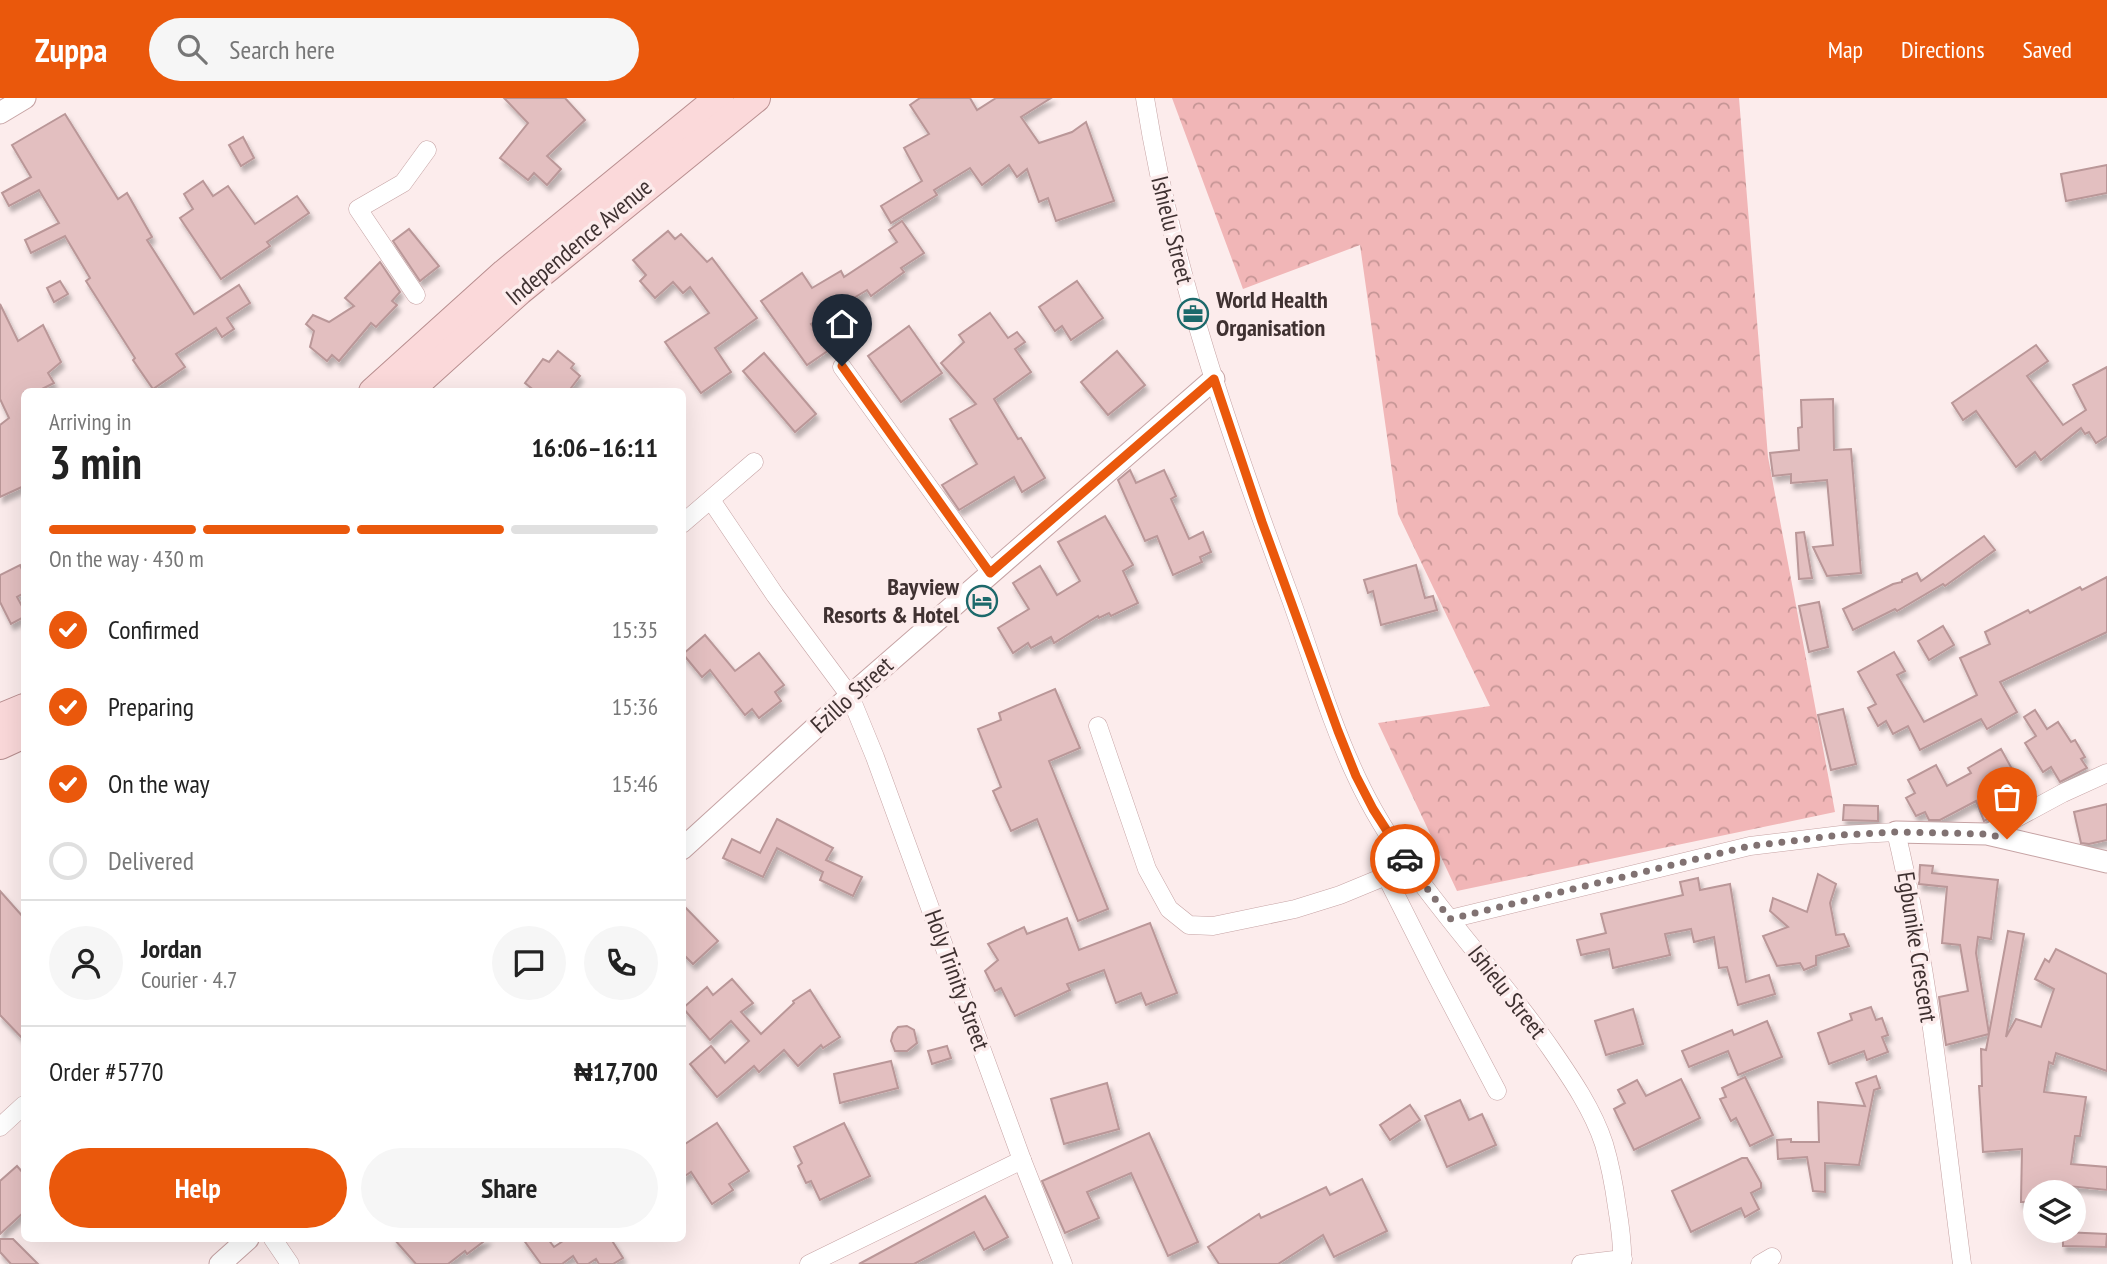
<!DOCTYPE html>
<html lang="en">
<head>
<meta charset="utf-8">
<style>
	body { margin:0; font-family:"PT Sans Narrow",sans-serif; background:#f6f6f6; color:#222; height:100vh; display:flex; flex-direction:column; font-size:26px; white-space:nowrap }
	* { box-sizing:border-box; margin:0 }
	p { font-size:23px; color:#767676 }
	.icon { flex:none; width:38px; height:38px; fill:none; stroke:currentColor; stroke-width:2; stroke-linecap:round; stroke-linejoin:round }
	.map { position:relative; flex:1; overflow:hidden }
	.drawer { position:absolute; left:21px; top:290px; width:665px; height:854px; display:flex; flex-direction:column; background:#fff; border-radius:10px; box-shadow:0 7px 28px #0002 }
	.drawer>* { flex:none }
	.buttons { position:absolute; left:2023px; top:1082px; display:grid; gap:14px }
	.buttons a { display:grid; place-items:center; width:63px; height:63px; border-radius:50%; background:#fff; box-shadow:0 7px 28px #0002; font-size:35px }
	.pin { position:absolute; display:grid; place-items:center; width:60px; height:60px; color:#fff; margin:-72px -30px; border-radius:50% 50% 50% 0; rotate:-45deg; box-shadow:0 0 7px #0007 }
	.pin .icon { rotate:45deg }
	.courier { position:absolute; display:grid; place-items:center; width:70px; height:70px; margin:-35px; border:5px solid #ea580c; border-radius:50%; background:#fff; color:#222; box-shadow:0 2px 9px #0007 }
	.headline em { font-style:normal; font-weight:700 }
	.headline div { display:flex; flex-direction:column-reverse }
	.headline { display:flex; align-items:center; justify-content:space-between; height:119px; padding:0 28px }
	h1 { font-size:46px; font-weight:700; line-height:52px }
	.bar { display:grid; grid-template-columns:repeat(4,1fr); gap:10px 7px; align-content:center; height:84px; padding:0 28px }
	.bar i { height:9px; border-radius:5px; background:#e0e0e0 }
	.bar .selected { background:#ea580c }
	.bar p { grid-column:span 4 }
	.line { display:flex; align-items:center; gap:18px; padding:0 28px; border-top:2px solid #e0e0e0 }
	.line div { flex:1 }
	.round { display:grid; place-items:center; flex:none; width:74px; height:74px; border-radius:37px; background:#f6f6f6 }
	ol { padding:0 28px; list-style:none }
	li { display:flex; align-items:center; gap:21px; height:77px }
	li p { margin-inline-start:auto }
	li .icon { padding:7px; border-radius:50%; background:#ea580c; color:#fff; stroke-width:4 }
	li:last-child { color:#767676 }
	li i { width:38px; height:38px; border:4px solid #e0e0e0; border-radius:50% }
	.action { display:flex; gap:14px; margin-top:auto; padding:14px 28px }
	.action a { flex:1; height:80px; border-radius:42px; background:#ea580c; color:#fff; font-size:28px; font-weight:700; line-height:80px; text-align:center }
	.action a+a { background:#f6f6f6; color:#222 }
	header { display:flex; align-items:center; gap:42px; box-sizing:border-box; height:98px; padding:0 35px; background:#ea580c; color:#fff }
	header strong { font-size:33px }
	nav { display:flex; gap:38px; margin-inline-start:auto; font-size:24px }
	.search { width:490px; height:63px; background:#f6f6f6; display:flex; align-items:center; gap:18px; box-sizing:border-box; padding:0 24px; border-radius:38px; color:#767676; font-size:26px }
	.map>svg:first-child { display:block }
	.forest { fill:url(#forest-crowns) }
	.building { fill:#e3bfc0; stroke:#ba9798; stroke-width:2; filter:url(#shadow) }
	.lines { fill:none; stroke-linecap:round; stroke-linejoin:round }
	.minor-casing { stroke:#c6a3a4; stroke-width:19 }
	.tertiary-casing { stroke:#c6a3a4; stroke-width:23 }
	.primary-casing { stroke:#b88e8f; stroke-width:30 }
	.minor { stroke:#fff; stroke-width:18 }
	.tertiary { stroke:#fff; stroke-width:21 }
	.primary { stroke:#fbd9da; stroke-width:28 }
	.done { stroke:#817272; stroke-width:7; stroke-dasharray:0 12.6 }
	.route { stroke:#ea580c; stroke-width:9 }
	.labels { text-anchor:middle; stroke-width:7; stroke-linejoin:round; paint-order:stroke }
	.street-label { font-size:24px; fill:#3f3131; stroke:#fcecec }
	.poi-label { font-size:24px; font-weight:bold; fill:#3f3131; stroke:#fcecec; text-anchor:start }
</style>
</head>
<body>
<header>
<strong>Zuppa</strong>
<div class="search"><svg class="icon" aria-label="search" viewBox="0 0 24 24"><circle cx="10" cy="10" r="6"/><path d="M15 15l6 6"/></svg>Search here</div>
<nav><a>Map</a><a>Directions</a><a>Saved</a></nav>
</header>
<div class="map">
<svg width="2107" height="1166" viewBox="0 0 2107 1166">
	<defs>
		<pattern id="forest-crowns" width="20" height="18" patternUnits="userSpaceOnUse" patternTransform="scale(1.75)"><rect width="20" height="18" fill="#f1b6b7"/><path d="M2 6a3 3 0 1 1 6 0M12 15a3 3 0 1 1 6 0" fill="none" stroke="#c59595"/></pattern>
		<filter id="shadow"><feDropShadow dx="3" dy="5.5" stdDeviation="2" flood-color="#0004"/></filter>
	</defs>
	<rect width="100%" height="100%" fill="#fcecec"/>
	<polygon class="forest" points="1172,0 1739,0 1768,359 1835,714 1457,793 1378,625 1490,608 1398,416 1360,147 1243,191"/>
	<g class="building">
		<polygon points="504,0 565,0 585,22 547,58 561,71 547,87 534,75 528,82 500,60 528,25"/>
		<polygon points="920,0 970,0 977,12 996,0 1051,0 1021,19 1039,45 1072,34 1086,24 1114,103 1056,123 1048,100 1039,104 1027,71 1017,79 1009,67 982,87 970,70 934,92 937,97 891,125 881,108 922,83 904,50 929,36 910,7"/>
		<polygon points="65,16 118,101 127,95 152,139 147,142 194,216 239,187 250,205 227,220 234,231 222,239 216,230 176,256 185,269 153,291 133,262 135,260 86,183 90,180 65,138 31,155 25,142 59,125 39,92 9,108 2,95 31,79 12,47"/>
		<polygon points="243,39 254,60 241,68 229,47"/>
		<polygon points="2107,67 2107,95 2066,103 2061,76"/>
		<polygon points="203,83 213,98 228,88 255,126 297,98 309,115 267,144 270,148 221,181 180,120 193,111 184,96"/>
		<polygon points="902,123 924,155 901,170 904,174 871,198 867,192 811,226 829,252 807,267 761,203 802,175 812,190 841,173 844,179 897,144 889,132"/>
		<polygon points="409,131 439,168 420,183 393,143"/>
		<polygon points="668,133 675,141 681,136 707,164 712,160 757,220 715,250 731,274 701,295 665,244 709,215 690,189 683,195 673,184 655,200 640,183 646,177 633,162"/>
		<polygon points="380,164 400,194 392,203 397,207 376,229 371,225 339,263 332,257 327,263 310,249 314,233 306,226 313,217 329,224 354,208 345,200"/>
		<polygon points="60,183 68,196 54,204 47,190"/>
		<polygon points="1077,183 1103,220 1071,242 1062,228 1055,233 1039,209"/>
		<polygon points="0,206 18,243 43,227 61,264 48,275 54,285 36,294 24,294 24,388 0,399 0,327 9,320 0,301"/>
		<polygon points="990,215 1008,240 1017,234 1025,244 1015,251 1031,274 994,301 1018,341 1021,340 1045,380 1022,394 1014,379 959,412 942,387 977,366 950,321 976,306 941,265 964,244 959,237"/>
		<polygon points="909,228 942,275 901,304 868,258"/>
		<polygon points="2036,247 2048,263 2027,278 2063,327 2086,312 2073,287 2107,269 2107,338 2096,345 2089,334 2085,336 2081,330 2041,362 2035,354 2016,369 1976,313 1963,322 1952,305"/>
		<polygon points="558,253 574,266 571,270 580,278 568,294 536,294 525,285 543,261 549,264"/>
		<polygon points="1117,253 1145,287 1108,317 1081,284"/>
		<polygon points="764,255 816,316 795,334 743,273"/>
		<polygon points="1833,301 1834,352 1851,351 1861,475 1827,478 1813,449 1833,447 1827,382 1791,385 1791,376 1773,378 1770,355 1799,352 1798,330 1802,329 1801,302"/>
		<polygon points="1130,372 1136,385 1164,372 1176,398 1171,401 1189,441 1203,434 1211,454 1200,459 1202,464 1173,477 1157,438 1145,443 1118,382"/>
		<polygon points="1105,418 1133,467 1123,473 1138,505 1111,518 1109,515 1099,520 1098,518 1054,545 1051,539 1031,550 1028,545 1013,555 998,530 1029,511 1013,485 1040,468 1057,497 1080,483 1058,444"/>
		<polygon points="1804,434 1812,480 1799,481 1796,435"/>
		<polygon points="1984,438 1995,452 1945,488 1943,486 1897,513 1895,511 1853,532 1843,511 1893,486 1902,484 1902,482 1917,475 1921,483"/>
		<polygon points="20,467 24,476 24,495 17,499 24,512 24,519 11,526 0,504 0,477"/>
		<polygon points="1416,467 1425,500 1433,498 1437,512 1381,527 1373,493 1368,495 1364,482"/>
		<polygon points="2107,479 2107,534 2000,584 2017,614 1987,631 1981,621 1920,652 1908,628 1893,636 1886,623 1878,628 1868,610 1876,606 1858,574 1894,554 1905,573 1897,577 1924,624 1977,597 1960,560 1990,546 1985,534 2028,512 2030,515 2080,489 2082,492"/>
		<polygon points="1819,504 1828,549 1809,554 1799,508"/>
		<polygon points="1943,528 1954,547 1929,562 1918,543"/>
		<polygon points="705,537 735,573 759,555 784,587 775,594 781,603 759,620 752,611 745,617 710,572 702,579 683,556"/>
		<polygon points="1055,591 1080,650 1049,663 1108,811 1078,823 1037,721 1011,733 993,693 1001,689 978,631 1001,622 999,615"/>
		<polygon points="1843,611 1856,666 1831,672 1818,617"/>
		<polygon points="2035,612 2047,631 2058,624 2071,644 2075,642 2085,659 2081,661 2087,670 2060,684 2051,669 2043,674 2025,645 2036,638 2024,619"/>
		<polygon points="2001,651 2023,691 2017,694 2021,701 1984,723 1976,703 1940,722 1929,722 1925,714 1916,718 1906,700 1915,695 1908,682 1936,667 1947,688 1971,675 1968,670"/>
		<polygon points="2107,706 2107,742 2089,746 2081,745 2074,714"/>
		<polygon points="1844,707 1878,708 1878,723 1843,722"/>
		<polygon points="777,721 833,750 826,762 862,779 853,798 820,782 823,774 777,750 763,779 723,760 732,741 760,755"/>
		<polygon points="1920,767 1933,768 1932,775 1998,782 1991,841 1978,839 1976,855 1989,936 1946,947 1939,899 1968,893 1960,847 1942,845 1947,789 1919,786"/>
		<polygon points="1818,776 1836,786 1830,805 1836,837 1844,836 1849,848 1816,858 1816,867 1804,872 1800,865 1777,868 1763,838 1788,829 1770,813 1773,800 1807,814"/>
		<polygon points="1698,780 1700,792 1730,786 1746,884 1769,877 1775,896 1738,907 1727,869 1719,870 1714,839 1694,844 1691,831 1665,836 1670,857 1613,870 1609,851 1581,857 1577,842 1606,835 1601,816 1683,797 1680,784"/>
		<polygon points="0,793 24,820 24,942 0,917"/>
		<polygon points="682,806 718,843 693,866 682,855"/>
		<polygon points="1067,820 1079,852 1150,825 1177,895 1146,907 1141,895 1116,905 1104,872 1067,886 1070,892 1015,918 1001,890 995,893 985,873 998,862 988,846 1024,829 1027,836"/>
		<polygon points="2008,833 2024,836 2006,939 2016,921 2041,929 2054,891 2035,881 2045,861 2049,864 2056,851 2107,876 2107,973 2056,955 2053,966 2049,964 2044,994 2086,999 2080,1038 2075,1038 2071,1066 2107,1069 2107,1092 2059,1087 2059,1094 2035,1094 2035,1104 2021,1104 2022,1051 1983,1054 1979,988 1982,988 1981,951 1986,952"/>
		<polygon points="732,881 753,905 741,914 761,936 794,905 793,903 810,892 840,939 823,950 821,947 798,968 784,952 759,974 754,968 717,999 690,966 711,948 725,965 749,943 731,923 710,942 683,910 707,889 713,897"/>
		<polygon points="1871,909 1876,922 1882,920 1888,937 1882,939 1888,954 1867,962 1864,953 1829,966 1818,935 1852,922 1850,916"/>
		<polygon points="1633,911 1643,946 1606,957 1595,923"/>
		<polygon points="1767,923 1782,959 1738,977 1728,953 1689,969 1682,953 1732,932 1734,937"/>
		<polygon points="907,928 914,932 917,945 907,953 895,953 891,943 893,935 898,929"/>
		<polygon points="947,948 951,960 932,966 928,953"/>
		<polygon points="891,963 898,990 840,1005 834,976"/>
		<polygon points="1876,978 1880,990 1874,992 1859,1067 1825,1065 1825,1094 1813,1093 1807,1059 1778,1061 1777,1042 1791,1041 1791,1044 1819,1044 1818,1004 1865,1008 1856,985"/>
		<polygon points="1745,979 1773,1037 1750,1048 1736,1020 1731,1023 1720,1001 1726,999 1722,990"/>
		<polygon points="1681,981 1700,1020 1634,1052 1614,1011 1625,1005 1618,992 1637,982 1646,998"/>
		<polygon points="1107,985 1119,1031 1064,1046 1051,1001"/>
		<polygon points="1460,1002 1469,1022 1482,1016 1496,1047 1447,1069 1425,1018"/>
		<polygon points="1410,1007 1420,1022 1390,1042 1380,1027"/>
		<polygon points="717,1025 749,1073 729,1086 733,1092 712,1106 691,1074 682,1080 682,1048"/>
		<polygon points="844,1025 870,1078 820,1102 811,1083 806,1085 798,1068 802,1065 794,1049"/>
		<polygon points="1149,1035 1198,1144 1168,1158 1131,1075 1087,1094 1099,1120 1065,1135 1042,1083"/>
		<polygon points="1742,1060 1747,1060 1761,1085 1761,1090 1751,1095 1759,1111 1745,1119 1741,1110 1691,1134 1672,1093"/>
		<polygon points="17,1068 24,1076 24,1114 0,1136 0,1083"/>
		<polygon points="1362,1081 1387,1133 1334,1159 1323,1137 1278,1166 1219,1166 1208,1149 1259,1116 1261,1120 1326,1089 1330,1097"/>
		<polygon points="985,1098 1008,1139 984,1152 974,1134 914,1166 859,1166"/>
		<polygon points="2063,1134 2107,1136 2106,1149 2063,1148"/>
		<polygon points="0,1141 13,1141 38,1166 11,1166 0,1154"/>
		<polygon points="394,1141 487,1141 467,1156 465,1153 448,1166 416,1166"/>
		<polygon points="523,1141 548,1141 554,1149 566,1141 611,1141 623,1160 613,1166 599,1166 596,1161 588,1166 578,1166 573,1158 562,1166 541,1166"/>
	</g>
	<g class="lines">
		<g class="minor-casing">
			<g id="minor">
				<path d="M1145,0C1172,171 1230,337 1290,499C1312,559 1329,621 1357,680C1404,781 1488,860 1551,951C1571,980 1593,1012 1604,1046C1610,1066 1614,1087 1617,1109C1620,1127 1623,1147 1622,1166"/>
				<polyline points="416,197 358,111 403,85 427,52"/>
				<polyline points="842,269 991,475"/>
				<polyline points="711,402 775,497 850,598 875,659 1022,1062 1063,1166"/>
				<polyline points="682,426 754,364"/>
				<polyline points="1098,628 1147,771 1169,811 1189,827 1213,828 1295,811 1340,797 1386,778 1406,763"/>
				<polyline points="1987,736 2063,695 2107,675"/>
				<polyline points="1386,778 1436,877 1497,993"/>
				<path d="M1450,821L1750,748L1841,737L1896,734C1930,876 1943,1022 1962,1166"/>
				<polyline points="0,1029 24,1007"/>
				<polyline points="273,1141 290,1166"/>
				<polyline points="809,1166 1022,1062"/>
				<polyline points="1581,1166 1623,1161"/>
				<polyline points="1760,1166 1772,1159"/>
			</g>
		</g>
		<g class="tertiary-casing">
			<g id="tertiary">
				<polyline points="0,15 25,0"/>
				<polyline points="1896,734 1987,736 2107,764"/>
				<polyline points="682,751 850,598 1214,281"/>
				<polyline points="220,1166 248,1141"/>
			</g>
		</g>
		<g class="primary-casing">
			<g id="primary">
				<polyline points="373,294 505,175 719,0"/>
				<polyline points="407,294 519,193 756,0"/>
				<polyline points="0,620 24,610"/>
				<polyline points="0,647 24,636"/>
			</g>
		</g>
		<use href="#minor" class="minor"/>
		<use href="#tertiary" class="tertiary"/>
		<use href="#primary" class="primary"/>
	</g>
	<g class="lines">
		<polyline class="done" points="1405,761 1450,821 1750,748 1841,737 1896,734 1987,736 2007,741"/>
		<polyline class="route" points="842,268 990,475 1214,281 1262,424 1338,633 1356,678 1373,711 1405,761"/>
	</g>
	<defs>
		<g id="office-ring" transform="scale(1.575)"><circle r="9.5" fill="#fcecec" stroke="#1c696b" stroke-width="1.5"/><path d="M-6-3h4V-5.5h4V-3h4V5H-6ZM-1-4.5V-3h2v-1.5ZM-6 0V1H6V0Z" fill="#1c696b"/></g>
		<g id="hotel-ring" transform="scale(1.575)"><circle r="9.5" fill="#fcecec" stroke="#1c696b" stroke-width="1.5"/><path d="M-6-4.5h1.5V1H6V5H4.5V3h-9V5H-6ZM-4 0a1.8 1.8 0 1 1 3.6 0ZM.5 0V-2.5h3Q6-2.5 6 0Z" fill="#1c696b"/></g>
	</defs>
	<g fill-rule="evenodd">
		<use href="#office-ring" x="1193" y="216"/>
		<use href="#hotel-ring" x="982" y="503"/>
	</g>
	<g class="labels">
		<g class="street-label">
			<text transform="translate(1172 132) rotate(76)" y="8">Ishielu Street</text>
			<text transform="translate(579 144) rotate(-40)" y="8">Independence Avenue</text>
			<text transform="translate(852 597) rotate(-42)" y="8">Ezillo Street</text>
			<text transform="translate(1917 849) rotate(81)" y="8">Egbunike Crescent</text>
			<text transform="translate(957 882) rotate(70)" y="8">Holy Trinity Street</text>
			<text transform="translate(1507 894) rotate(52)" y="8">Ishielu Street</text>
		</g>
		<g class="poi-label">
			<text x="1216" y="210">World Health<tspan x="1216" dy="28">Organisation</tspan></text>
			<text x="959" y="497" text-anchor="end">Bayview<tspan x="959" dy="28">Resorts &amp; Hotel</tspan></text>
		</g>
	</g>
</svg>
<div class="buttons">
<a><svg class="icon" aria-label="layers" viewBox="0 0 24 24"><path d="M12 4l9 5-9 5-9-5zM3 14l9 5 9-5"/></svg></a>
</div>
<div class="pin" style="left:2007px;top:741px;background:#ea580c"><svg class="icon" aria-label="bag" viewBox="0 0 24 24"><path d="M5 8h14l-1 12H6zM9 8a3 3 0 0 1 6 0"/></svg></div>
<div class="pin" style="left:842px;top:268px;background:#1f2937"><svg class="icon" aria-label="home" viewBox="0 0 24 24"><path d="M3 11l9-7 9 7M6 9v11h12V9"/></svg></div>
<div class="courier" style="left:1405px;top:761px"><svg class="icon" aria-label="car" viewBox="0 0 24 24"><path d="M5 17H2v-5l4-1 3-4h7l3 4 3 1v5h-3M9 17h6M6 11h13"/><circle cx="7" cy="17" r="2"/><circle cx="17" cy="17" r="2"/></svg></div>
<section class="drawer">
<div class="headline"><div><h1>3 min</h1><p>Arriving in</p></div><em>16:06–16:11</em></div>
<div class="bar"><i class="selected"></i><i class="selected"></i><i class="selected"></i><i></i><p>On the way · 430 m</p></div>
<ol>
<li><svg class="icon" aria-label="check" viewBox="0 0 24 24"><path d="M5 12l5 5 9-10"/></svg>Confirmed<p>15:35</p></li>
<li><svg class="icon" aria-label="check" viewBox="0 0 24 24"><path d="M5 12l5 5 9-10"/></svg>Preparing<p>15:36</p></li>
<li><svg class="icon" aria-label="check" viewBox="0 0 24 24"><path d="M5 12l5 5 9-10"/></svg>On the way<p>15:46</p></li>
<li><i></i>Delivered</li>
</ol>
<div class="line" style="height:126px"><a class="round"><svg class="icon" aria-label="person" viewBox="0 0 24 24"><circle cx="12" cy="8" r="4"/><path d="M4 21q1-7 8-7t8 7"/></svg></a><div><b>Jordan</b><p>Courier · 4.7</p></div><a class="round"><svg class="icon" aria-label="chat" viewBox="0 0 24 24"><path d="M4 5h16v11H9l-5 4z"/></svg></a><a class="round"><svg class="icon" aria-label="phone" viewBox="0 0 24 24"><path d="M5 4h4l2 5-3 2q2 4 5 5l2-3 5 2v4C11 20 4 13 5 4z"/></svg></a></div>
<div class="line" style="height:91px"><div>Order #5770</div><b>₦17,700</b></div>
<div class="action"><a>Help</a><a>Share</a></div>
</section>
</div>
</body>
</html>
